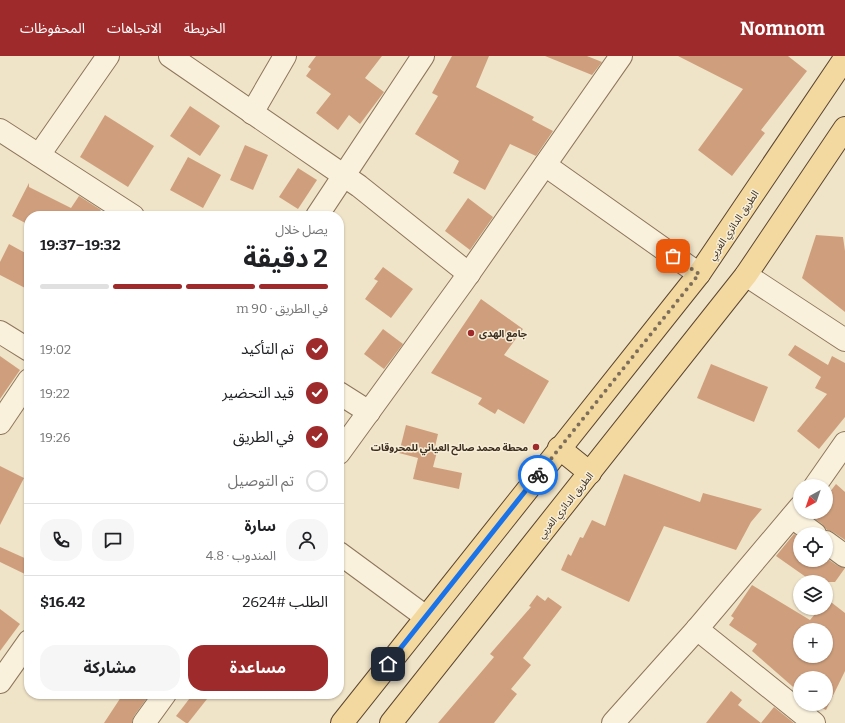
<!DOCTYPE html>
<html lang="ar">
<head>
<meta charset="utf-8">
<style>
	body { margin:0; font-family:Bitter,"Noto Sans Arabic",serif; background:#f6f6f6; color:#202124; direction:rtl; height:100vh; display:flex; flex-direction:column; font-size:15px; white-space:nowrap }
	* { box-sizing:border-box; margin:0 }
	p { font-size:13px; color:#757577 }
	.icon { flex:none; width:22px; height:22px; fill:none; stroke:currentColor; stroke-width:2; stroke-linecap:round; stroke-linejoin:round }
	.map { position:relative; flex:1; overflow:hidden; direction:ltr }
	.drawer { position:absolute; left:24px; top:155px; width:320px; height:488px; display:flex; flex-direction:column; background:#fff; border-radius:16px; box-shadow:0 1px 3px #0004; direction:rtl }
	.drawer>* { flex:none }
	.needle { width:26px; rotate:220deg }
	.fabs { position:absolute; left:793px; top:423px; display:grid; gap:8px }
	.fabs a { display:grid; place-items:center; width:40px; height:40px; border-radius:50%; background:#fff; box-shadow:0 1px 3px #0004; font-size:20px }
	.pin { position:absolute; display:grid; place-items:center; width:34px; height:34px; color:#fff; margin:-17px; border-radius:8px; box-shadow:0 2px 6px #0006 }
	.courier { position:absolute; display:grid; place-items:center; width:40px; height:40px; margin:-20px; border:3px solid #1a73e8; border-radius:50%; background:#fff; color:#222; box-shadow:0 1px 5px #0007 }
	.head em { font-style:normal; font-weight:700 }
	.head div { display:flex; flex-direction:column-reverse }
	.head { display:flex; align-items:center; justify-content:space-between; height:68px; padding:0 16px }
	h1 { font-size:26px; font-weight:700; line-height:30px }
	.bar { display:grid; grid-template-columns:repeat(4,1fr); gap:6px 4px; align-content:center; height:48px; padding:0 16px }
	.bar i { height:5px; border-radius:3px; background:#e0e0e0 }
	.bar .on { background:#9e2a2b }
	.bar p { grid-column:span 4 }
	.line { display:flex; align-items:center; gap:10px; padding:0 16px; border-top:1px solid #e0e0e0 }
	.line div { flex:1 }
	.round { display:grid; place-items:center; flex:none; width:42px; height:42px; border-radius:16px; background:#f6f6f6 }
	ol { padding:0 16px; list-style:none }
	li { display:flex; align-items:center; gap:12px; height:44px }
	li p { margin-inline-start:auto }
	li .icon { padding:4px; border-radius:50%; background:#9e2a2b; color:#fff; stroke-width:4 }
	li:last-child { color:#757577 }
	li i { width:22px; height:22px; border:2px solid #e0e0e0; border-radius:50% }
	.action { display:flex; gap:8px; margin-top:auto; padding:8px 16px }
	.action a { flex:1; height:46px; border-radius:16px; background:#9e2a2b; color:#fff; font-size:16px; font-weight:700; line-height:46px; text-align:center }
	.action a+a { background:#f6f6f6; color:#202124 }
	header { display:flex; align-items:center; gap:24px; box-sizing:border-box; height:56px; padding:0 20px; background:#9e2a2b; color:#fff }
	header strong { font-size:19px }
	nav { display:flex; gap:22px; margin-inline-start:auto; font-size:14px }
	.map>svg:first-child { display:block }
	.building { fill:#cf9f7d; fill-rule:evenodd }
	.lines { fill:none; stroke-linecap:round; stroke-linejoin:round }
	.minor-casing { stroke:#8d765c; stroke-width:24 }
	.major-casing { stroke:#5b4430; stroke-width:24 }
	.minor { stroke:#faf1dc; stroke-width:22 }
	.major { stroke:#f3d9a0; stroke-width:22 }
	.done { stroke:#7c6e5b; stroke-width:4; stroke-dasharray:0 7.2 }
	.route { stroke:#1a73e8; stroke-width:5 }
	.poi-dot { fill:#9e2a2b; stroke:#f7eed8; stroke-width:1.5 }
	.labels { text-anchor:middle; stroke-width:3; stroke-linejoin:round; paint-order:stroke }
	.street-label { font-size:10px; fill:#3d2e20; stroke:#f7eed8 }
	.poi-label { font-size:10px; font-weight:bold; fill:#3d2e20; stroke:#f7eed8; text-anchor:start }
</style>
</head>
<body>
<header>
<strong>Nomnom</strong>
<nav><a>الخريطة</a><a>الاتجاهات</a><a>المحفوظات</a></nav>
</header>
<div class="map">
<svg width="845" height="667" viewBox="0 0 845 667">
	<rect width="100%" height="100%" fill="#f0e4c8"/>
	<g class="building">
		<polygon points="316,0 382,0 365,22 384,36 360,68 349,59 338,74 316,57 331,38 306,20 311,13 308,11"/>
		<polygon points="452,0 489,0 476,31 534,61 532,64 553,75 536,100 510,88 485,134 453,117 459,105 415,78 438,40 432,37"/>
		<polygon points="545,0 587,0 602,6 592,19"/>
		<polygon points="678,0 788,0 807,15 761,74 765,77 732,120 698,94 743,33"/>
		<polygon points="190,50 220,70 200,100 170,80"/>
		<polygon points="105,59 154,90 128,131 80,101"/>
		<polygon points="245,89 268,99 253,134 230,124"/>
		<polygon points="188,101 221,119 203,152 170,134"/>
		<polygon points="298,112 317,124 298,153 279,141"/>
		<polygon points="29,127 29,131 71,152 79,140 101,154 97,160 29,160 29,169 12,160"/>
		<polygon points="468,142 493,161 470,194 445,175"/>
		<polygon points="816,179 843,181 845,195 845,256 802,222"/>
		<polygon points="9,188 29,199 29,234 0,219 0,206"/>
		<polygon points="383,211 413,233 391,262 365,243 378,225 374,223"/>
		<polygon points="481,243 523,273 504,299 549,325 524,368 498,353 495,358 478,348 482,342 431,317"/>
		<polygon points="383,273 403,288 384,313 364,298"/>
		<polygon points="795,289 828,309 832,300 845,307 845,361 819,393 797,375 827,338 815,332 821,321 788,299"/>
		<polygon points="0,300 20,314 0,343"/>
		<polygon points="711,308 768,331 754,366 697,342"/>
		<polygon points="406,369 438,378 434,395 437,396 433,411 462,417 459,433 413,423 418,402 399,397"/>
		<polygon points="0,410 24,422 0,469"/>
		<polygon points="624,418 700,446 703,437 762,453 751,466 736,494 664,470 629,546 561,514 568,498 571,500 580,481 583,482 592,464 605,470"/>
		<polygon points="836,428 845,436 845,484 833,476 827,474 822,468 811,460 814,456 826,456 826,441"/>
		<polygon points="794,478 800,482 800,504 826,504 826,502 838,510 845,512 835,526 813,526 776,500"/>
		<polygon points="0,491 29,504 29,520 0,506"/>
		<path d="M752,529L810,564L820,552H826L827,543L845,557V615L826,654L814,648H826V622H800V637L752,595L757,588L729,569L734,562L731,560ZM800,574H826V600H800Z"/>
		<polygon points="537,539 545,545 548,541 562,551 523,602 531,609 511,633 517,638 494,667 438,667 494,601 490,598 531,551 529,550"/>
		<polygon points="0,553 20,568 0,595"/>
		<polygon points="731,635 742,644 738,649 761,667 774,651 794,667 706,667"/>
		<polygon points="123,638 150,638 134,660 132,667 104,667"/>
		<polygon points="193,638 211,638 188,667 186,667 176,660"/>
	</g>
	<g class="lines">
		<g class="minor-casing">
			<g id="minor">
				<polyline points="170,0 359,130 469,218"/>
				<polyline points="252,57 285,0"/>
				<polyline points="0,74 133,160"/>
				<polyline points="39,99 108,0"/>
				<polyline points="545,109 699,218"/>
				<polyline points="317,160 423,0"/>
				<polyline points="746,219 845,284"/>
				<polyline points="0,276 29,294"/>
				<polyline points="339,337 369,356"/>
				<polyline points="0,367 29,324"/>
				<polyline points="339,397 463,226 621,0"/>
				<polyline points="815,430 845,387"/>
				<polyline points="792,461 815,478"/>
				<polyline points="826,486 845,500"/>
				<polyline points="339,497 426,561"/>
				<polyline points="697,573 814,667"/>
				<polyline points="0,626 29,585"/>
				<polyline points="144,667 165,638"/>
				<polyline points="613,667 697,573 800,451"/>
			</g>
		</g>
		<g class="major-casing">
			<g id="major">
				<polyline points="559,392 590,417"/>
				<polyline points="342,667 699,218 845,2"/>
				<polyline points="391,667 746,219 845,72"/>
			</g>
		</g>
		<use href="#minor" class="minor"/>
		<use href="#major" class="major"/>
	</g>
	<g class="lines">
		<polyline class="done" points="538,419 699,218 673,200"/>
		<polyline class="route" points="388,608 538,419"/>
	</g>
	<g class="poi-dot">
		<circle cx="471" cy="277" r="4"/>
		<circle cx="536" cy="391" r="4"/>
	</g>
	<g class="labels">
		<g class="street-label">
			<text transform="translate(733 169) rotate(-56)" y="4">الطريق الدائري الغربي</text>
			<text transform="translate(565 449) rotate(-51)" y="4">الطريق الدائري الغربي</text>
		</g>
		<g class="poi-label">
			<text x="479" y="281">جامع الهدى</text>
			<text x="528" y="395" text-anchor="end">محطة محمد صالح العياني للمحروقات</text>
		</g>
	</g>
</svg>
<div class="fabs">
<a><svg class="needle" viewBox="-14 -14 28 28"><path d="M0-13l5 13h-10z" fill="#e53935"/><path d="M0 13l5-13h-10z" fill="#757577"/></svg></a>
<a><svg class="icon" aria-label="locate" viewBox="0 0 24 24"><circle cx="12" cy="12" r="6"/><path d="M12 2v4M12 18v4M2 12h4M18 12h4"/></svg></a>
<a><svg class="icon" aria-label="layers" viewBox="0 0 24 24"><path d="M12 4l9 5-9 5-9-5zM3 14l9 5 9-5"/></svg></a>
<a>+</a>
<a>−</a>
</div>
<div class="pin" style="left:673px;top:200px;background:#ea580c"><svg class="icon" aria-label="bag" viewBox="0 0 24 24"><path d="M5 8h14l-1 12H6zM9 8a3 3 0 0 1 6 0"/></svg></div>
<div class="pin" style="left:388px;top:608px;background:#1f2937"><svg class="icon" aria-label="home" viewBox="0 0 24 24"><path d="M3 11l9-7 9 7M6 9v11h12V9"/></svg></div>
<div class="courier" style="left:538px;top:419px"><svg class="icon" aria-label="bike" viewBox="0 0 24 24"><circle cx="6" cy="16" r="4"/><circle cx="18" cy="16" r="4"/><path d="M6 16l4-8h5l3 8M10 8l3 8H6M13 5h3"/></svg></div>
<section class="drawer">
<div class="head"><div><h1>2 دقيقة</h1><p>يصل خلال</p></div><em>19:32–19:37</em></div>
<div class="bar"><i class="on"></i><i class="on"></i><i class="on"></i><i></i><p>في الطريق · 90 m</p></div>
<ol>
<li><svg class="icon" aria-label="check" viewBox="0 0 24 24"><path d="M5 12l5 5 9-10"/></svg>تم التأكيد<p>19:02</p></li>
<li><svg class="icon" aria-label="check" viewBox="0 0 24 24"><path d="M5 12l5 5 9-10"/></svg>قيد التحضير<p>19:22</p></li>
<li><svg class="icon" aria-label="check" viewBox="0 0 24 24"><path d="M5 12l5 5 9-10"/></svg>في الطريق<p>19:26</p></li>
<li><i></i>تم التوصيل</li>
</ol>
<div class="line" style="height:72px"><a class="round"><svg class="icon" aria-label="person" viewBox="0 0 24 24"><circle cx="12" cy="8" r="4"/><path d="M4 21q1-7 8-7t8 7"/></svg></a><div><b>سارة</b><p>المندوب · 4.8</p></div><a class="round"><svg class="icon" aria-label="chat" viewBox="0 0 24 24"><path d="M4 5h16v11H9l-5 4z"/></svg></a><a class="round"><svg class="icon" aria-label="phone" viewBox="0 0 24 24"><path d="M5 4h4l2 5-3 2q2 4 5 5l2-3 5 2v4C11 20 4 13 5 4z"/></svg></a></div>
<div class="line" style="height:52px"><div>الطلب #2624</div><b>$16.42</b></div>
<div class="action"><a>مساعدة</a><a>مشاركة</a></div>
</section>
</div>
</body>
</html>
